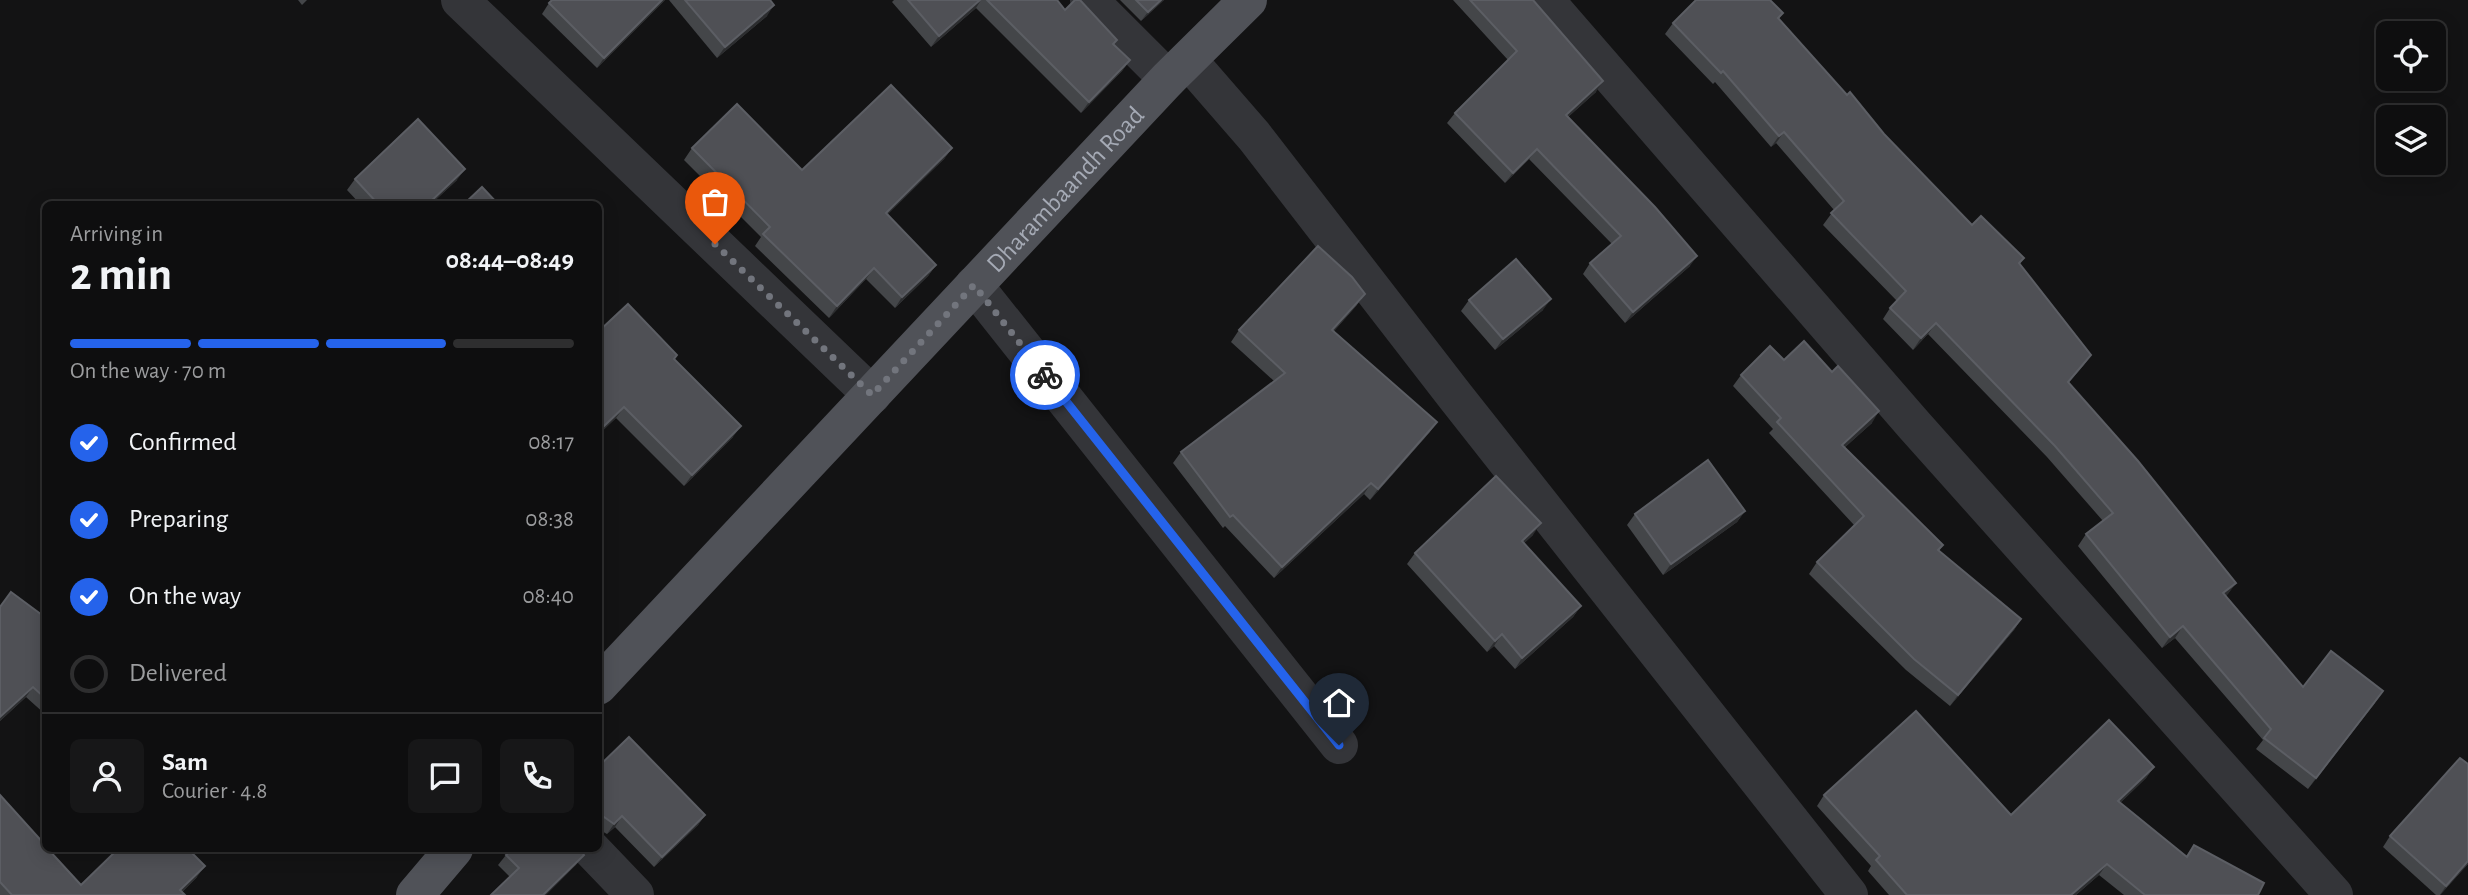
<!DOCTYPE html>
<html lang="en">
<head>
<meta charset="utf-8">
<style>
	body { margin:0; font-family:"Alegreya Sans",sans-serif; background:#171718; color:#f1f3f6; height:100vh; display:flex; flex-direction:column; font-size:26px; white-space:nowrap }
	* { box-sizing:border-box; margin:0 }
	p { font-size:23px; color:#9b9c9e }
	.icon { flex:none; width:38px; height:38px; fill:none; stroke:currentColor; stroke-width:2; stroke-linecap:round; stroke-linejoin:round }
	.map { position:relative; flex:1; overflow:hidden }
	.sheet { position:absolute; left:42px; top:201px; width:560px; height:651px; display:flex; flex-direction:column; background:#0e0e0f; border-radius:10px; box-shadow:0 4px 18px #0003,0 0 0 2px #2e2e2f }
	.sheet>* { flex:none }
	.controls { position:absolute; left:2376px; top:21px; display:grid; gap:14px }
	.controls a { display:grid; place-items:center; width:70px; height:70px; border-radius:10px; background:#0e0e0f; box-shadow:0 4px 18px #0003,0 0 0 2px #2e2e2f; font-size:35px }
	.pin { position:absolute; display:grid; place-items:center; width:60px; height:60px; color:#fff; margin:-72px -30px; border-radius:50% 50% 50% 0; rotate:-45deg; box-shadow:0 0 7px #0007 }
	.pin .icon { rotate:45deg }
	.courier { position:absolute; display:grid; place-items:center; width:70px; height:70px; margin:-35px; border:5px solid #2563eb; border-radius:50%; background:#fff; color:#222; box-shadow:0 2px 9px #0007 }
	.headline em { font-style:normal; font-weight:700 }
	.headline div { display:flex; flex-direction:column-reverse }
	.headline { display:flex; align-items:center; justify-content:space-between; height:119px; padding:0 28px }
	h1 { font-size:46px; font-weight:700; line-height:52px }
	.bar { display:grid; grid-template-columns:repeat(4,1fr); gap:10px 7px; align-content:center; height:84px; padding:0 28px }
	.bar i { height:9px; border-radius:5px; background:#2e2e2f }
	.bar .selected { background:#2563eb }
	.bar p { grid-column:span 4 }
	.line { display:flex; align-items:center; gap:18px; padding:0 28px; border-top:2px solid #2e2e2f }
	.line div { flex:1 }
	.round { display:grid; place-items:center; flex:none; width:74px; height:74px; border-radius:10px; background:#171718 }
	ol { padding:0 28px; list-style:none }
	li { display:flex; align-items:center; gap:21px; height:77px }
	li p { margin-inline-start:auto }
	li .icon { padding:7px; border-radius:50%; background:#2563eb; color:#fff; stroke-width:4 }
	li:last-child { color:#9b9c9e }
	li i { width:38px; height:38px; border:4px solid #2e2e2f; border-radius:50% }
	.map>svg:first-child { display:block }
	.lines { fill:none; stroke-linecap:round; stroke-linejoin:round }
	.minor { stroke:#343539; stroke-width:38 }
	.primary { stroke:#505258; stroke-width:38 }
	.wall { fill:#444649 }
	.shaded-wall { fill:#2c2d2f }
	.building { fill:#4f5055; stroke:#5c5e64; stroke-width:2 }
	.done { stroke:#72757d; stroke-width:7; stroke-dasharray:0 12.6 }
	.route { stroke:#2563eb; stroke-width:9 }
	.labels { text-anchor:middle; stroke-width:6; stroke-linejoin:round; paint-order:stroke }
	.street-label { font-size:26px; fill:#a5aab5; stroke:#0e0e0f }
</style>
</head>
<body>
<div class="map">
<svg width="2468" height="895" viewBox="0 0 2468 895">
	<rect width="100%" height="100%" fill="#131314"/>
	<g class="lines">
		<g class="minor">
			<polyline points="460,0 872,395"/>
			<polyline points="1089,0 1168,79"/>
			<polyline points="1545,0 1914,425 2334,895"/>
			<polyline points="1188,60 1254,136 1455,396 1849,895"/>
			<polyline points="974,285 1339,745"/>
			<polyline points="591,849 635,895"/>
		</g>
		<g class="primary">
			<path id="s1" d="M598,686L1168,79L1248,0"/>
			<polyline points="415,895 454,849"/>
		</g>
	</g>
	<g class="wall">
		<polygon points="298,0 307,0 302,5"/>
		<polygon points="665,0 597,68 542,14 549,3"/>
		<polygon points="669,0 770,0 767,16 717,58"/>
		<polygon points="894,0 1057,0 1065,10 1117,40 1114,45 1130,60 1122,71 1081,113 976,8 931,47 892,2"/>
		<polygon points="1120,0 1164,0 1141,21"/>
		<polygon points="1453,0 1533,0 1596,92 1568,117 1690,266 1625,323 1583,274 1590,263 1612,244 1529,159 1505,183 1447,123 1455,113 1508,60"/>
		<polygon points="1783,13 1779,19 1847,95 1972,225 2024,258 2020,264 2091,355 2083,366 2068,383 2236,583 2226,596 2303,687 2375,703 2308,789 2256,749 2263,740 2175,638 2162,648 2078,546 2086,534 2103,521 2047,457 1928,334 1913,350 1883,319 1890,308 1897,301 1823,225 1834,210 1776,143 1771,147 1715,82 1713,84 1665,34 1673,23"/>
		<polygon points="692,148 802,170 952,148 944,159 887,214 936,265 928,276 895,308 866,279 829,318 755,246 761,237 684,160"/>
		<polygon points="355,179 457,180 430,205 361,205 347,190"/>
		<polygon points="1469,300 1543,310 1495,350 1461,311"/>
		<polygon points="1357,305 1334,331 1437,422 1429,433 1370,500 1364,494 1274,578 1225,526 1223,528 1173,463 1181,452 1274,381 1231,342 1239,330"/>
		<polygon points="598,332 674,359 733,437 684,486 616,418 598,435"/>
		<polygon points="1784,360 1872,423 1844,448 1943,545 1939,551 2021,619 2014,630 1950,706 1906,670 1809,574 1817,562 1854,525 1769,433 1773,429 1733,386 1741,375"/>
		<polygon points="1745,511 1737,522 1663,575 1627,525 1635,514"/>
		<polygon points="1533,535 1524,543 1581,606 1573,617 1515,669 1494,646 1487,652 1407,564 1415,553"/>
		<polygon points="0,607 46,618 46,715 26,697 0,721"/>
		<polygon points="2468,764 2468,864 2440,895 2436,895 2383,847 2390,836"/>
		<polygon points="598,767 705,815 698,825 654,867 615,827 607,834 598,829"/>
		<polygon points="2154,767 2146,778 2120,803 2186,856 2194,845 2258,895 2124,895 2099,875 2076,895 1889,895 1868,871 1871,866 1817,806 1824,795 2011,815"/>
		<polygon points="0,795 81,885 197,877 182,892 185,895 0,895"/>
		<polygon points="506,855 576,865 510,877 498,865"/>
	</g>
	<g class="shaded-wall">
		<polygon points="662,0 665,0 597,68 604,58"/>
		<polygon points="980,0 981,0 976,8 931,47 939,36"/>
		<polygon points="1161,0 1164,0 1141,21 1148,12"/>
		<polygon points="774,5 767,16 717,58 725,47"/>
		<polygon points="1130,60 1122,71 1081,113 1089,102"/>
		<polygon points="1603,81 1596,92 1558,126 1566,115"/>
		<polygon points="1784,132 1776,143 1771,147 1779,136"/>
		<polygon points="952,148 944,159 878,224 886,213"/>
		<polygon points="1537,149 1529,159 1505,183 1513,173"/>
		<polygon points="465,169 457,180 430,205 427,205"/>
		<polygon points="1697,256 1690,266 1625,323 1633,312"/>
		<polygon points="936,265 928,276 895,308 902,297"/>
		<polygon points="874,268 866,279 829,318 837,306"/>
		<polygon points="1365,294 1357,305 1325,341 1332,330"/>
		<polygon points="1551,299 1543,310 1495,350 1503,339"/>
		<polygon points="1936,323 1928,334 1913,350 1921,338"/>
		<polygon points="2091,355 2083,366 2060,393 2068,382"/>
		<polygon points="624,407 616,418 598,435 598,433 602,428"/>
		<polygon points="1879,411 1872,423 1834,457 1842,445"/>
		<polygon points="1437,422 1429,433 1370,500 1378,489"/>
		<polygon points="741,426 733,437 684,486 692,475"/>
		<polygon points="1371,483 1364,494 1274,578 1282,567"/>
		<polygon points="1745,511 1737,522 1663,575 1671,564"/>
		<polygon points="1541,523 1533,535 1515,552 1522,541"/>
		<polygon points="2236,583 2228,594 2215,605 2223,593"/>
		<polygon points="1581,606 1573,617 1515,669 1522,658"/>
		<polygon points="2021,619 2014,630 1950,706 1958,695"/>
		<polygon points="2183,626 2175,638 2162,648 2170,637"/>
		<polygon points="1502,634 1494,646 1487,652 1495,641"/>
		<polygon points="33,687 26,697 0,721 0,717"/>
		<polygon points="2383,691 2375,703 2308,789 2316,778"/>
		<polygon points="2154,767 2146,778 2110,813 2118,801"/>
		<polygon points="705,815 698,825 654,867 662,857"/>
		<polygon points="622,816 615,827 607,834 614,824"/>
		<polygon points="598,817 604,817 598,825"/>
		<polygon points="584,855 576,865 546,895 543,895"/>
		<polygon points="2468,861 2468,864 2440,895 2446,886"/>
		<polygon points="2107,864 2099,875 2076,895 2071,895"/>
		<polygon points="205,866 197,877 179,895 180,890"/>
	</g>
	<g class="building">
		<polygon points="552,0 662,0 604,58 549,3"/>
		<polygon points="685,0 770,0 774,5 725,47"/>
		<polygon points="908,0 980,0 939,36"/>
		<polygon points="987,0 1057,0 1065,10 1075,0 1080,0 1117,40 1113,44 1130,60 1089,102"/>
		<polygon points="1136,0 1161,0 1148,12"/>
		<polygon points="1470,0 1533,0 1603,81 1566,115 1655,207 1697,256 1633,312 1590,263 1621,236 1537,149 1513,173 1455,113 1517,51"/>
		<polygon points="1696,0 1770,0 1783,13 1778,18 1847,95 1850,92 1884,134 1972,225 1981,216 2024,258 2019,263 2091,355 2068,382 2138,461 2236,583 2223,593 2303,687 2331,651 2383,691 2316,778 2264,738 2271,729 2183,626 2170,637 2086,534 2113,513 2055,446 1936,323 1921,338 1890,308 1906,291 1831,213 1844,201 1784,132 1779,136 1723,71 1721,73 1673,23"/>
		<polygon points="891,85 952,148 886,213 936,265 902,297 874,268 837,306 763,234 770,227 692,148 737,104 802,170"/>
		<polygon points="418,119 465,169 427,205 379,205 355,179"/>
		<polygon points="482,187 499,205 463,205"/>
		<polygon points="1318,246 1352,277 1365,294 1332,330 1437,422 1378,489 1371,483 1282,567 1233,515 1230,517 1181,452 1285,373 1239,330"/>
		<polygon points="1516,259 1551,299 1503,339 1469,300"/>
		<polygon points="628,304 677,355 674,359 741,426 692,475 624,407 602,428 598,424 598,332"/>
		<polygon points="1804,341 1832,372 1838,366 1879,411 1842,445 1943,545 1938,550 2021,619 1958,695 1914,659 1817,562 1864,516 1777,422 1781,418 1741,375 1770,346 1784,360"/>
		<polygon points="1708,460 1745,511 1671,564 1635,514"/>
		<polygon points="1496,476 1541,523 1522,541 1581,606 1522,658 1502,634 1495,641 1415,553"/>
		<polygon points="11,592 46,618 46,699 33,687 0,717 0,607"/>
		<polygon points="1916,711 2011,815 2109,720 2154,767 2118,801 2187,857 2194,845 2264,883 2258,895 2145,895 2107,864 2071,895 1907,895 1876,860 1880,856 1824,795"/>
		<polygon points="629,737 705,815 662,857 622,816 614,824 604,817 598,817 598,767"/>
		<polygon points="2460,758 2468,764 2468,861 2446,886 2390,836"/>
		<polygon points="0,795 46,846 46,849 48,849 81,885 118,849 188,849 205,866 180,890 185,895 12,895 0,882"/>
		<polygon points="512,849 580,849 584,855 543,895 491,895 519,868 506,855"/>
	</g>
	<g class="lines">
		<polyline class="done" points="715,244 872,395 974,285 1045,375"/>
		<polyline class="route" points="1045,375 1339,745"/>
	</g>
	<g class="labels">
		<g class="street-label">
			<text dy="9" stroke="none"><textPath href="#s1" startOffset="682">Dharambaandh Road</textPath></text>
		</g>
	</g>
</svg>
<div class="controls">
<a><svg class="icon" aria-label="locate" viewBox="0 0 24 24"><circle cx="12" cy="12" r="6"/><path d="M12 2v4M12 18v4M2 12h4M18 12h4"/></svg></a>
<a><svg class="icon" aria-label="layers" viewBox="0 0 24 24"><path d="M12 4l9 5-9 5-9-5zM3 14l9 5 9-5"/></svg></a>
</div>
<div class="pin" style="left:715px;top:244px;background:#ea580c"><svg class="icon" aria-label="bag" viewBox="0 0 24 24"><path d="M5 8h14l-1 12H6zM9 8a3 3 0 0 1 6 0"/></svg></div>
<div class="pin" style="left:1339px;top:745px;background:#1f2937"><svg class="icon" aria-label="home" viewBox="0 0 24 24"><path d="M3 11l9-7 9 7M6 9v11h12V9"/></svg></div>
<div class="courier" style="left:1045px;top:375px"><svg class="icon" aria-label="bike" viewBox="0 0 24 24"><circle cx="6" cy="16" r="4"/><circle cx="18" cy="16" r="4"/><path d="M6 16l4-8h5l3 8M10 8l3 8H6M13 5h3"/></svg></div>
<section class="sheet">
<div class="headline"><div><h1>2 min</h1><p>Arriving in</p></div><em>08:44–08:49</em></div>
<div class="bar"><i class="selected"></i><i class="selected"></i><i class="selected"></i><i></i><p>On the way · 70 m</p></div>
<ol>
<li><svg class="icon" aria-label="check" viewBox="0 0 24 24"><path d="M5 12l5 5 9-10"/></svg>Confirmed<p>08:17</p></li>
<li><svg class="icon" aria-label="check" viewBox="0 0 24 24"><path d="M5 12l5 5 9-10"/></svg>Preparing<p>08:38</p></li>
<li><svg class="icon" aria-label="check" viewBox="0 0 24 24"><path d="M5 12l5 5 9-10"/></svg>On the way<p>08:40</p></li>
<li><i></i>Delivered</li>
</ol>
<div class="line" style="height:126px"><a class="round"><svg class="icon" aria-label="person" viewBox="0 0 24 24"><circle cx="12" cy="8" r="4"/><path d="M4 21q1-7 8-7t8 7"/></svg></a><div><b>Sam</b><p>Courier · 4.8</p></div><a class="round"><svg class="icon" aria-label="chat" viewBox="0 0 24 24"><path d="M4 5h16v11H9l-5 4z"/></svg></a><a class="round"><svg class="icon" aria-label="phone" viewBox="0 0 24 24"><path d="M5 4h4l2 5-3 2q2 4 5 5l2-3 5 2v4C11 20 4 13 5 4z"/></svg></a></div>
</section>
</div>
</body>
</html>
